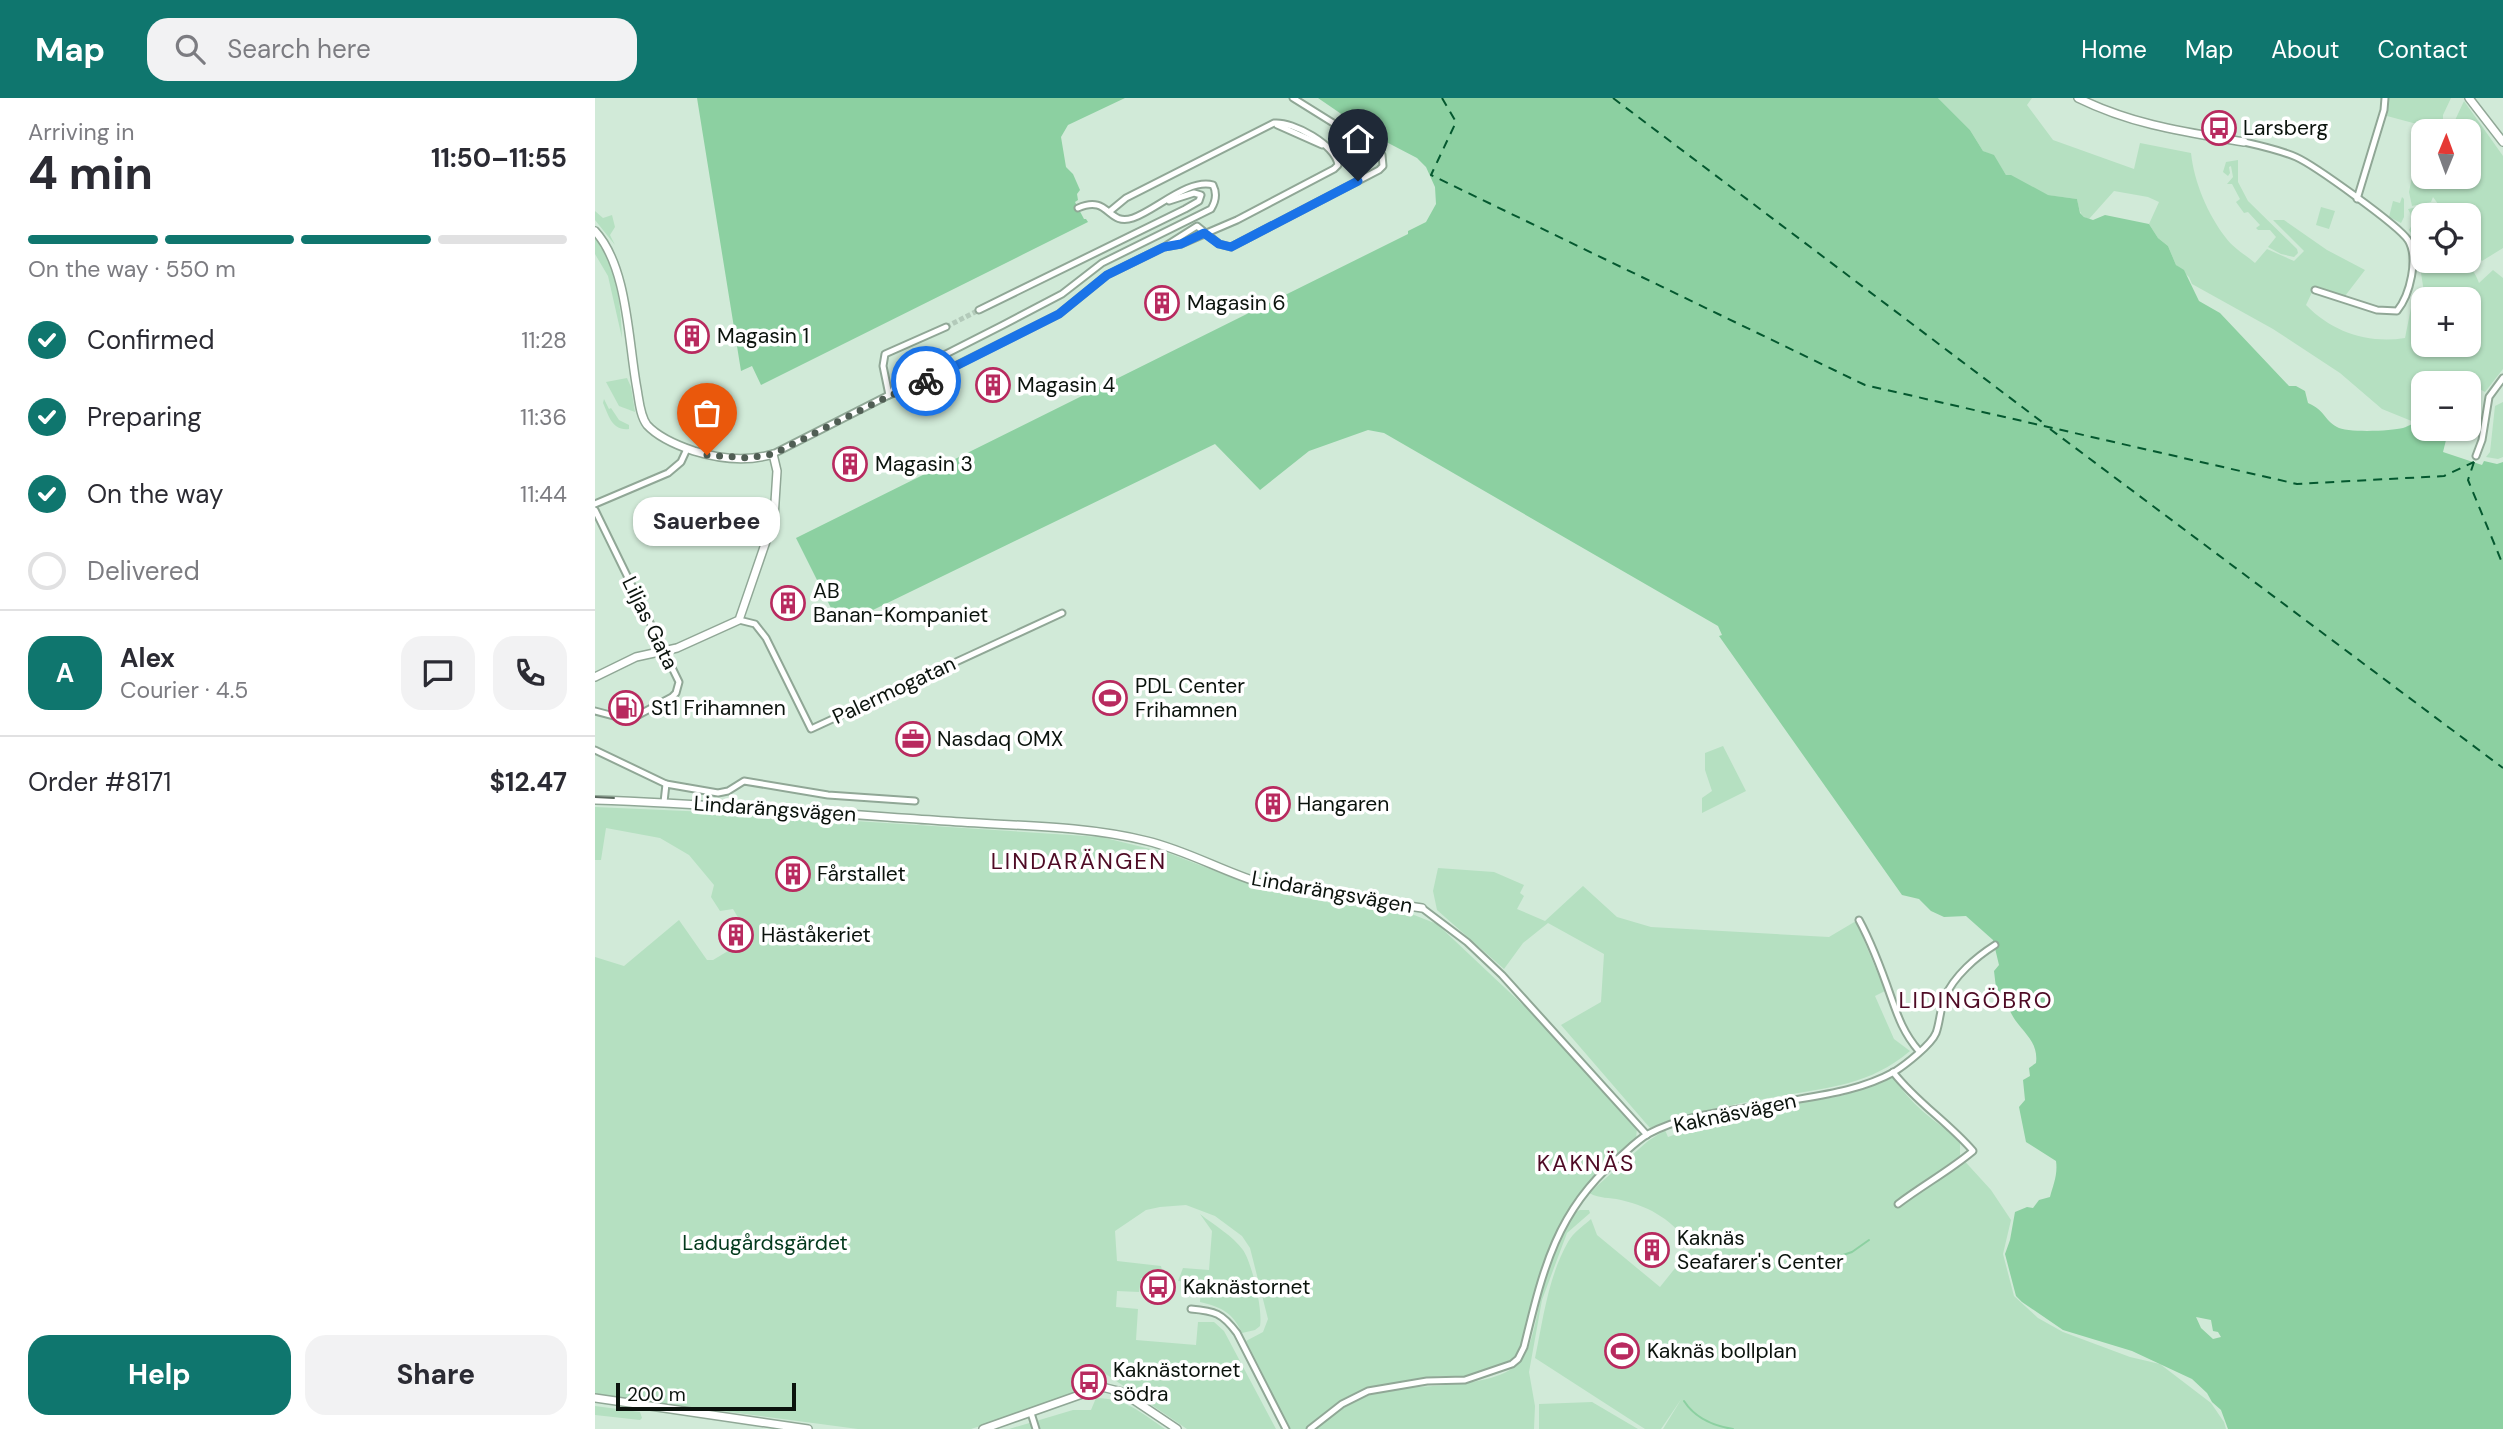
<!DOCTYPE html>
<html lang="en">
<head>
<meta charset="utf-8">
<style>
	body { margin:0; font-family:"DM Sans",sans-serif; background:#f2f2f3; color:#2b2b33; height:100vh; display:flex; flex-direction:column; font-size:26px; white-space:nowrap }
	* { box-sizing:border-box; margin:0 }
	p { font-size:23px; color:#7c7c81 }
	.icon { flex:none; width:38px; height:38px; fill:none; stroke:currentColor; stroke-width:2; stroke-linecap:round; stroke-linejoin:round }
	.map { position:relative; flex:1; overflow:hidden }
	.details { display:flex; flex-direction:column; background:#fff; width:595px }
	.details>* { flex:none }
	.needle { width:46px; rotate:1deg }
	.fabs { position:absolute; left:1816px; top:21px; display:grid; gap:14px }
	.fabs a { display:grid; place-items:center; width:70px; height:70px; border-radius:14px; background:#fff; box-shadow:0 2px 5px #0004; font-size:35px }
	.scale { position:absolute; left:21px; bottom:18px; width:180px; box-sizing:border-box; padding-left:7px; border:4px solid #0b130d; border-top:0; font-size:19px; line-height:24px; white-space:nowrap; color:#0b130d; -webkit-text-stroke:5px #fff; paint-order:stroke }
	.pin { position:absolute; display:grid; place-items:center; width:60px; height:60px; color:#fff; margin:-72px -30px; border-radius:50% 50% 50% 0; rotate:-45deg; box-shadow:0 0 7px #0007 }
	.pin .icon { rotate:45deg }
	.courier { position:absolute; display:grid; place-items:center; width:70px; height:70px; margin:-35px; border:5px solid #1a73e8; border-radius:50%; background:#fff; color:#222; box-shadow:0 2px 9px #0007 }
	.bubble { position:absolute; height:49px; border-radius:21px; background:#fff; box-shadow:0 2px 5px #0004; font-size:23px; font-weight:700; line-height:49px; text-align:center }
	.head em { font-style:normal; font-weight:700 }
	.head div { display:flex; flex-direction:column-reverse }
	.head { display:flex; align-items:center; justify-content:space-between; height:119px; padding:0 28px }
	h1 { font-size:46px; font-weight:700; line-height:52px }
	.bar { display:grid; grid-template-columns:repeat(4,1fr); gap:10px 7px; align-content:center; height:84px; padding:0 28px }
	.bar i { height:9px; border-radius:5px; background:#e1e1e2 }
	.bar .on { background:#0f766e }
	.bar p { grid-column:span 4 }
	.line { display:flex; align-items:center; gap:18px; padding:0 28px; border-top:2px solid #e1e1e2 }
	.line div { flex:1 }
	.round { display:grid; place-items:center; flex:none; width:74px; height:74px; border-radius:21px; background:#f2f2f3 }
	ol { padding:0 28px; list-style:none }
	li { display:flex; align-items:center; gap:21px; height:77px }
	li p { margin-inline-start:auto }
	li .icon { padding:7px; border-radius:50%; background:#0f766e; color:#fff; stroke-width:4 }
	li:last-child { color:#7c7c81 }
	li i { width:38px; height:38px; border:4px solid #e1e1e2; border-radius:50% }
	.action { display:flex; gap:14px; margin-top:auto; padding:14px 28px }
	.action a { flex:1; height:80px; border-radius:21px; background:#0f766e; color:#fff; font-size:28px; font-weight:700; line-height:80px; text-align:center }
	.action a+a { background:#f2f2f3; color:#2b2b33 }
	header { display:flex; align-items:center; gap:42px; box-sizing:border-box; height:98px; padding:0 35px; background:#0f766e; color:#fff }
	header strong { font-size:33px }
	nav { display:flex; gap:38px; margin-inline-start:auto; font-size:24px }
	.search { width:490px; height:63px; background:#f2f2f3; display:flex; align-items:center; gap:18px; box-sizing:border-box; padding:0 24px; border-radius:21px; color:#7c7c81; font-size:26px }
	main { display:flex; flex:1; min-height:0 }
	.map>svg:first-child { display:block }
	.green { fill:#b5e0c1 }
	.water { fill:#8cd0a1; fill-rule:evenodd }
	.lines { fill:none; stroke-linecap:round; stroke-linejoin:round }
	.stream { stroke:#8cd0a1; stroke-width:2 }
	.ferry { stroke:#04582f; stroke-width:2; stroke-dasharray:9 7; stroke-linecap:butt }
	.street-tunnel { stroke:#b3caba; stroke-width:5; stroke-dasharray:5 2.5; stroke-linecap:butt }
	.street-casing { stroke:#90a796; stroke-width:9 }
	.secondary-casing { stroke:#90a796; stroke-width:10 }
	.street { stroke:#fff; stroke-width:5 }
	.secondary { stroke:#fff; stroke-width:7 }
	.tram { stroke:#5a695e; stroke-width:2 }
	.done { stroke:#505e54; stroke-width:7; stroke-dasharray:0 12.6 }
	.route { stroke:#1a73e8; stroke-width:9 }
	.labels { text-anchor:middle; stroke-width:7; stroke-linejoin:round; paint-order:stroke }
	.poi-label { font-size:21px; fill:#0b130d; stroke:#fff; text-anchor:start }
	.street-label { font-size:21px; fill:#0b130d; stroke:#fff }
	.park-label { font-size:21px; fill:#033a1d; stroke:#fff }
	.neighbourhood-label { font-size:23px; letter-spacing:2px; fill:#4f0b25; stroke:#fff }
</style>
</head>
<body>
<header>
<strong>Map</strong>
<div class="search"><svg class="icon" aria-label="search" viewBox="0 0 24 24"><circle cx="10" cy="10" r="6"/><path d="M15 15l6 6"/></svg>Search here</div>
<nav><a>Home</a><a>Map</a><a>About</a><a>Contact</a></nav>
</header>
<main>
<section class="details">
<div class="head"><div><h1>4 min</h1><p>Arriving in</p></div><em>11:50–11:55</em></div>
<div class="bar"><i class="on"></i><i class="on"></i><i class="on"></i><i></i><p>On the way · 550 m</p></div>
<ol>
<li><svg class="icon" aria-label="check" viewBox="0 0 24 24"><path d="M5 12l5 5 9-10"/></svg>Confirmed<p>11:28</p></li>
<li><svg class="icon" aria-label="check" viewBox="0 0 24 24"><path d="M5 12l5 5 9-10"/></svg>Preparing<p>11:36</p></li>
<li><svg class="icon" aria-label="check" viewBox="0 0 24 24"><path d="M5 12l5 5 9-10"/></svg>On the way<p>11:44</p></li>
<li><i></i>Delivered</li>
</ol>
<div class="line" style="height:126px"><b class="round" style="background:#0f766e;color:#fff">A</b><div><b>Alex</b><p>Courier · 4.5</p></div><a class="round"><svg class="icon" aria-label="chat" viewBox="0 0 24 24"><path d="M4 5h16v11H9l-5 4z"/></svg></a><a class="round"><svg class="icon" aria-label="phone" viewBox="0 0 24 24"><path d="M5 4h4l2 5-3 2q2 4 5 5l2-3 5 2v4C11 20 4 13 5 4z"/></svg></a></div>
<div class="line" style="height:91px"><div>Order #8171</div><b>$12.47</b></div>
<div class="action"><a>Help</a><a>Share</a></div>
</section>
<div class="map">
<svg width="1908" height="1331" viewBox="0 0 1908 1331">
	<rect width="100%" height="100%" fill="#d1ead8"/>
	<g class="green">
		<path d="M1343,0H1437L1432,7L1458,42L1539,71L1545,45L1596,55C1599,84 1613,117 1631,140C1638,150 1651,157 1660,165L1672,151L1699,163L1709,153L1678,122H1689L1732,152L1770,172L1750,198L1720,188L1711,207C1737,234 1773,246 1810,240L1816,210L1829,203V247H1874V201H1830L1821,142L1814,132C1819,125 1817,118 1813,111L1838,106L1845,117H1829V163C1856,163 1873,155 1884,185L1898,172L1908,180V271L1890,294L1874,285H1829V324H1819L1787,311L1745,275L1678,231L1597,186L1594,179L1581,167L1573,148L1563,140L1554,126L1564,104L1553,99L1519,93L1494,121C1484,118 1484,110 1482,101L1452,97L1416,78L1411,77L1399,58L1388,53L1375,32Z"/>
		<polygon points="1794,0 1856,0 1848,17 1848,33 1832,33 1833,29 1792,18"/>
		<polygon points="1869,3 1908,58 1908,150 1887,163 1874,146 1874,117 1851,117 1838,99 1836,104 1817,108 1814,94 1817,79 1829,43 1829,73 1825,81 1829,76 1829,79 1874,79 1874,33 1855,33"/>
		<polygon points="1643,62 1643,84 1653,103 1702,151 1703,155 1699,159 1686,156 1673,149 1681,139 1675,132 1663,132 1661,130 1665,127 1653,114 1649,115 1641,104 1645,101 1637,86 1632,86 1638,79 1636,68 1634,69 1635,75 1633,78 1628,74 1631,64"/>
		<polygon points="1807,99 1809,101 1809,119 1806,125 1794,119 1798,103 1805,105"/>
		<polygon points="1726,109 1740,113 1734,131 1721,127"/>
		<polygon points="0,113 8,120 17,117 20,129 15,137 20,147 0,122"/>
		<path d="M0,140C21,166 26,207 27,240L13,178L0,156Z"/>
		<polygon points="32,280 36,289 40,314 24,308 11,284"/>
		<path d="M9,301L14,311L16,310L24,322L34,327V331C17,333 14,318 8,305Z"/>
		<polygon points="1908,304 1908,359 1903,361 1891,359 1895,354 1900,308"/>
		<polygon points="1128,648 1151,693 1107,715 1107,700 1117,693 1110,672 1110,655"/>
		<path d="M0,709L136,715L506,739L576,756L672,793L737,805L814,815L842,826L946,924L1042,1029L1041,1042C990,1087 962,1115 943,1183C936,1207 932,1233 923,1257L908,1267L869,1280L845,1278L767,1292L741,1308L711,1331H695L651,1243L668,1234L673,1221L655,1150L647,1138L620,1118L591,1107L565,1109L551,1112L520,1133L522,1163L566,1168L569,1182L546,1180L544,1194L522,1193L521,1209L543,1211L541,1242L601,1247L603,1224H619L629,1233L681,1331H592L502,1270L495,1279L486,1284L485,1293L426,1315L376,1331H263L0,1296V859L29,868L84,822L112,862H118L133,853L153,850L158,845L138,811L125,813L116,799L119,787L94,757L65,740L11,730L6,762H0Z"/>
		<path d="M843,770L899,774L929,787L925,795L929,798L922,811L950,823L988,788L1022,819L1056,829L1234,839L1261,823L1290,893L1280,898L1299,941L1315,953C1275,987 1235,989 1185,998C1141,1006 1097,1013 1055,1030L966,927L1006,904L1009,856L953,825L928,845L909,871L842,812L838,793Z"/>
		<path d="M1298,979C1315,1005 1338,1024 1365,1040V1058L1396,1092L1416,1122L1408,1156L1419,1198L1443,1220L1468,1234L1535,1259L1565,1266L1616,1305L1629,1324L1631,1331H1068L1087,1300L1066,1331H1050L940,1260C948,1222 953,1179 973,1144C978,1135 988,1128 996,1121L1002,1137L1065,1189L1097,1149C1078,1123 1057,1109 1026,1102C1013,1099 1006,1101 994,1095L1053,1043L1070,1032L1073,1039L1103,1028L1134,1022L1133,1016L1246,998Z"/>
		<path d="M985,1112H994L995,1115L972,1135L947,1202L934,1274L940,1308L939,1331H720C740,1315 759,1300 785,1294C823,1284 904,1294 928,1260C939,1243 943,1208 948,1188C955,1161 967,1138 980,1114Z"/>
		<path d="M605,1116C619,1127 638,1138 648,1152C657,1165 668,1212 665,1228L660,1232L647,1235C638,1215 627,1209 605,1204L606,1185L583,1183L588,1170L614,1172L617,1133Z"/>
		<path d="M501,1300C530,1300 547,1315 570,1331H414L478,1312H496Z"/>
		<polygon points="997,1304 1043,1331 944,1331 944,1306"/>
		<polygon points="0,1308 45,1314 47,1320 45,1322 0,1317"/>
	</g>
	<g class="water">
		<polygon points="102,0 530,0 473,27 466,39 471,69 478,76 485,92 482,96 483,102 480,104 489,121 491,121 493,124 166,287 157,268 146,273"/>
		<path d="M723,0H1343L1375,32L1388,53L1399,57L1411,77H1416L1453,97L1482,101L1485,115L1489,119L1498,122L1510,117L1554,126L1563,140L1573,148L1581,167L1589,172L1604,203L1625,215L1694,288H1701L1710,293L1713,305C1731,313 1728,321 1742,329C1751,335 1797,333 1808,330C1816,327 1820,324 1829,324V331H1850L1851,342L1848,354L1887,367L1889,363L1902,366L1908,364V1331H1633L1626,1312L1617,1304L1612,1295L1597,1281L1537,1253L1468,1232L1427,1204L1421,1198L1410,1156L1415,1142L1420,1114L1432,1109L1438,1110L1444,1102L1455,1099C1458,1087 1463,1077 1461,1063L1431,1044L1424,1009L1430,1002L1428,982L1435,978L1434,970L1441,965C1444,941 1424,933 1415,913H1411L1402,898L1399,873L1404,867L1398,842L1371,818L1349,819L1336,813L1324,801L1307,797L1124,538L1127,537L1123,528L789,335L773,332L714,353L665,392L620,346L245,528L201,440L813,136V133L831,124L841,106L840,89L831,69L822,60L774,35ZM1601,1219L1616,1222L1618,1233L1623,1234L1626,1239L1618,1241L1606,1230Z"/>
	</g>
	<g class="lines">
		<g class="stream">
			<polyline points="1236,1161 1257,1154 1274,1142"/>
			<path d="M1089,1303C1100,1320 1119,1328 1138,1331"/>
		</g>
		<g class="ferry">
			<polyline points="847,0 861,24 836,77 1270,287 1702,386 1849,378 1879,364"/>
			<polyline points="1018,0 1451,327"/>
			<polyline points="1455,331 1908,670"/>
			<polyline points="1879,364 1873,382 1908,467"/>
		</g>
		<polyline class="street-tunnel" points="351,229 384,212"/>
		<g class="street-casing">
			<g id="street">
				<polyline points="682,27 727,47"/>
				<path d="M1649,44C1667,48 1685,52 1701,59C1719,67 1803,127 1813,142C1824,160 1815,197 1802,213L1782,212L1720,192"/>
				<polyline points="1762,101 1789,12 1790,0"/>
				<polyline points="572,147 602,128 624,146 636,149 784,72 788,68 787,57 783,53 698,0"/>
				<polyline points="384,212 590,111 604,103 606,97 599,95 574,103"/>
				<path d="M296,295L304,282V272L306,269L349,257L408,227L467,196L507,165L616,111C621,103 622,95 618,87C594,80 561,112 538,120C512,129 515,96 483,110"/>
				<polyline points="294,297 288,268 290,256 351,229"/>
				<path d="M178,356L294,297L326,285L464,216L512,177L569,149L586,146L642,122L739,71L743,67C741,47 698,23 679,25L531,100L514,114"/>
				<polyline points="1881,358 1887,342 1894,299 1908,280"/>
				<polyline points="0,406 73,375 86,364 92,351"/>
				<polyline points="0,412 84,584 81,595 77,599 34,622 0,613"/>
				<polyline points="144,522 160,526 171,540 216,631 467,515"/>
				<polyline points="0,652 71,686"/>
				<polyline points="69,704 71,686 123,695 133,693 149,683 233,697 320,703"/>
				<polyline points="827,810 872,844 907,877 1052,1037"/>
				<path d="M1264,822C1277,846 1287,873 1296,899C1303,919 1309,936 1324,953"/>
				<path d="M1298,974C1321,1004 1353,1024 1378,1053C1354,1073 1328,1087 1303,1106"/>
				<path d="M596,1211C620,1213 627,1215 642,1235L691,1331"/>
				<polyline points="436,1315 441,1331"/>
				<path d="M715,1331L747,1306L773,1293L832,1283L870,1282L917,1266L923,1261L929,1249C947,1176 960,1115 1020,1063C1031,1054 1041,1043 1053,1036C1090,1016 1135,1013 1176,1006C1217,998 1261,995 1299,974C1310,967 1336,947 1341,935C1345,924 1345,911 1350,899C1359,878 1381,859 1400,847"/>
			</g>
		</g>
		<g class="secondary-casing">
			<g id="secondary">
				<path d="M1483,0C1538,27 1590,34 1649,44"/>
				<polyline points="1874,0 1908,44"/>
				<path d="M0,133C33,169 33,243 42,291C44,302 45,318 52,327C63,339 84,348 99,353C125,361 152,364 178,356L182,373L179,420L144,522L82,550L41,559L0,579"/>
				<path d="M0,702C117,706 234,715 351,723C417,728 487,727 552,743C594,753 630,775 672,787L827,810"/>
				<polyline points="0,1300 213,1331"/>
				<polyline points="388,1331 507,1289 527,1294 582,1331"/>
			</g>
		</g>
		<use href="#street" class="street"/>
		<use href="#secondary" class="secondary"/>
		<polyline class="tram" points="0,699 19,700"/>
	</g>
	<g class="lines">
		<polyline class="done" points="112,357 153,360 178,356 294,298 331,283"/>
		<polyline class="route" points="331,283 464,216 512,177 569,149 586,146 609,135 624,146 636,149 763,83"/>
	</g>
	<defs>
		<g id="bus-ring" transform="scale(1.75)"><circle r="9.5" fill="#fff" stroke="#b82a5f" stroke-width="1.5"/><path d="M-5-6H5V4H4V6H2V4H-2V6H-4V4H-5ZM-3.5-4V0h7V-4ZM-3.5 1.2v1.5H-2V1.2ZM2 1.2v1.5H3.5V1.2Z" fill="#b82a5f"/></g>
		<g id="building-ring" transform="scale(1.75)"><circle r="9.5" fill="#fff" stroke="#b82a5f" stroke-width="1.5"/><path d="M-4-6H4V6H1V3H-1V6H-4ZM-2.5-4.3h1.7v1.8h-1.7ZM.8-4.3h1.7v1.8H.8ZM-2.5-1h1.7V.8h-1.7ZM.8-1h1.7V.8H.8Z" fill="#b82a5f"/></g>
		<g id="stadium-ring" transform="scale(1.75)"><circle r="9.5" fill="#fff" stroke="#b82a5f" stroke-width="1.5"/><path d="M0-5a6.5 5 0 1 0 0 10a6.5 5 0 1 0 0-10ZM-3.5-1.8h7v3.6h-7Z" fill="#b82a5f"/></g>
		<g id="fuel-ring" transform="scale(1.75)"><circle r="9.5" fill="#fff" stroke="#b82a5f" stroke-width="1.5"/><path d="M-5.5-6h7V0h2V4h1.3V-2.5L3-4.5l.8-.8L6-3V5H2.5V1h-1V6h-7ZM-4.2-4.7v3.2H.2V-4.7Z" fill="#b82a5f"/></g>
		<g id="office-ring" transform="scale(1.75)"><circle r="9.5" fill="#fff" stroke="#b82a5f" stroke-width="1.5"/><path d="M-6-3h4V-5.5h4V-3h4V5H-6ZM-1-4.5V-3h2v-1.5ZM-6 0V1H6V0Z" fill="#b82a5f"/></g>
	</defs>
	<g fill-rule="evenodd">
		<use href="#bus-ring" x="1624" y="30"/>
		<use href="#building-ring" x="567" y="205"/>
		<use href="#building-ring" x="97" y="238"/>
		<use href="#building-ring" x="398" y="287"/>
		<use href="#building-ring" x="255" y="366"/>
		<use href="#building-ring" x="193" y="505"/>
		<use href="#stadium-ring" x="515" y="600"/>
		<use href="#fuel-ring" x="31" y="610"/>
		<use href="#office-ring" x="318" y="641"/>
		<use href="#building-ring" x="678" y="706"/>
		<use href="#building-ring" x="198" y="776"/>
		<use href="#building-ring" x="141" y="837"/>
		<use href="#building-ring" x="1057" y="1152"/>
		<use href="#bus-ring" x="563" y="1189"/>
		<use href="#stadium-ring" x="1027" y="1253"/>
		<use href="#bus-ring" x="494" y="1284"/>
	</g>
	<g class="labels">
		<g class="poi-label">
			<text x="1648" y="37">Larsberg</text>
			<text x="592" y="212">Magasin 6</text>
			<text x="122" y="245">Magasin 1</text>
			<text x="422" y="294">Magasin 4</text>
			<text x="280" y="373">Magasin 3</text>
			<text x="218" y="500">AB<tspan x="218" dy="24">Banan-Kompaniet</tspan></text>
			<text x="540" y="595">PDL Center<tspan x="540" dy="24">Frihamnen</tspan></text>
			<text x="56" y="617">St1 Frihamnen</text>
			<text x="342" y="648">Nasdaq OMX</text>
			<text x="702" y="713">Hangaren</text>
			<text x="222" y="783">Fårstallet</text>
			<text x="166" y="844">Häståkeriet</text>
			<text x="1082" y="1147">Kaknäs<tspan x="1082" dy="24">Seafarer's Center</tspan></text>
			<text x="588" y="1196">Kaknästornet</text>
			<text x="1052" y="1260">Kaknäs bollplan</text>
			<text x="518" y="1279">Kaknästornet<tspan x="518" dy="24">södra</tspan></text>
		</g>
		<g class="street-label">
			<text transform="translate(55 525) rotate(64)" y="7">Liljas Gata</text>
			<text transform="translate(299 592) rotate(-25)" y="7">Palermogatan</text>
			<text transform="translate(180 711) rotate(4)" y="7">Lindarängsvägen</text>
			<text transform="translate(737 794) rotate(10)" y="7">Lindarängsvägen</text>
			<text transform="translate(1140 1015) rotate(-12)" y="7">Kaknäsvägen</text>
		</g>
		<g class="park-label">
			<text x="170" y="1152">Ladugårdsgärdet</text>
		</g>
		<g class="neighbourhood-label">
			<text x="484" y="771">LINDARÄNGEN</text>
			<text x="1381" y="910">LIDINGÖBRO</text>
			<text x="991" y="1073">KAKNÄS</text>
		</g>
	</g>
</svg>
<div class="fabs">
<a><svg class="needle" viewBox="-14 -14 28 28"><path d="M0-13l5 13h-10z" fill="#e53935"/><path d="M0 13l5-13h-10z" fill="#7c7c81"/></svg></a>
<a><svg class="icon" aria-label="locate" viewBox="0 0 24 24"><circle cx="12" cy="12" r="6"/><path d="M12 2v4M12 18v4M2 12h4M18 12h4"/></svg></a>
<a>+</a>
<a>−</a>
</div>
<div class="scale">200 m</div>
<div class="pin" style="left:112px;top:357px;background:#ea580c"><svg class="icon" aria-label="bag" viewBox="0 0 24 24"><path d="M5 8h14l-1 12H6zM9 8a3 3 0 0 1 6 0"/></svg></div>
<div class="pin" style="left:763px;top:83px;background:#1f2937"><svg class="icon" aria-label="home" viewBox="0 0 24 24"><path d="M3 11l9-7 9 7M6 9v11h12V9"/></svg></div>
<div class="courier" style="left:331px;top:283px"><svg class="icon" aria-label="bike" viewBox="0 0 24 24"><circle cx="6" cy="16" r="4"/><circle cx="18" cy="16" r="4"/><path d="M6 16l4-8h5l3 8M10 8l3 8H6M13 5h3"/></svg></div>
<div class="bubble" style="left:38px;top:399px;width:147px">Sauerbee</div>
</div>
</main>
</body>
</html>
